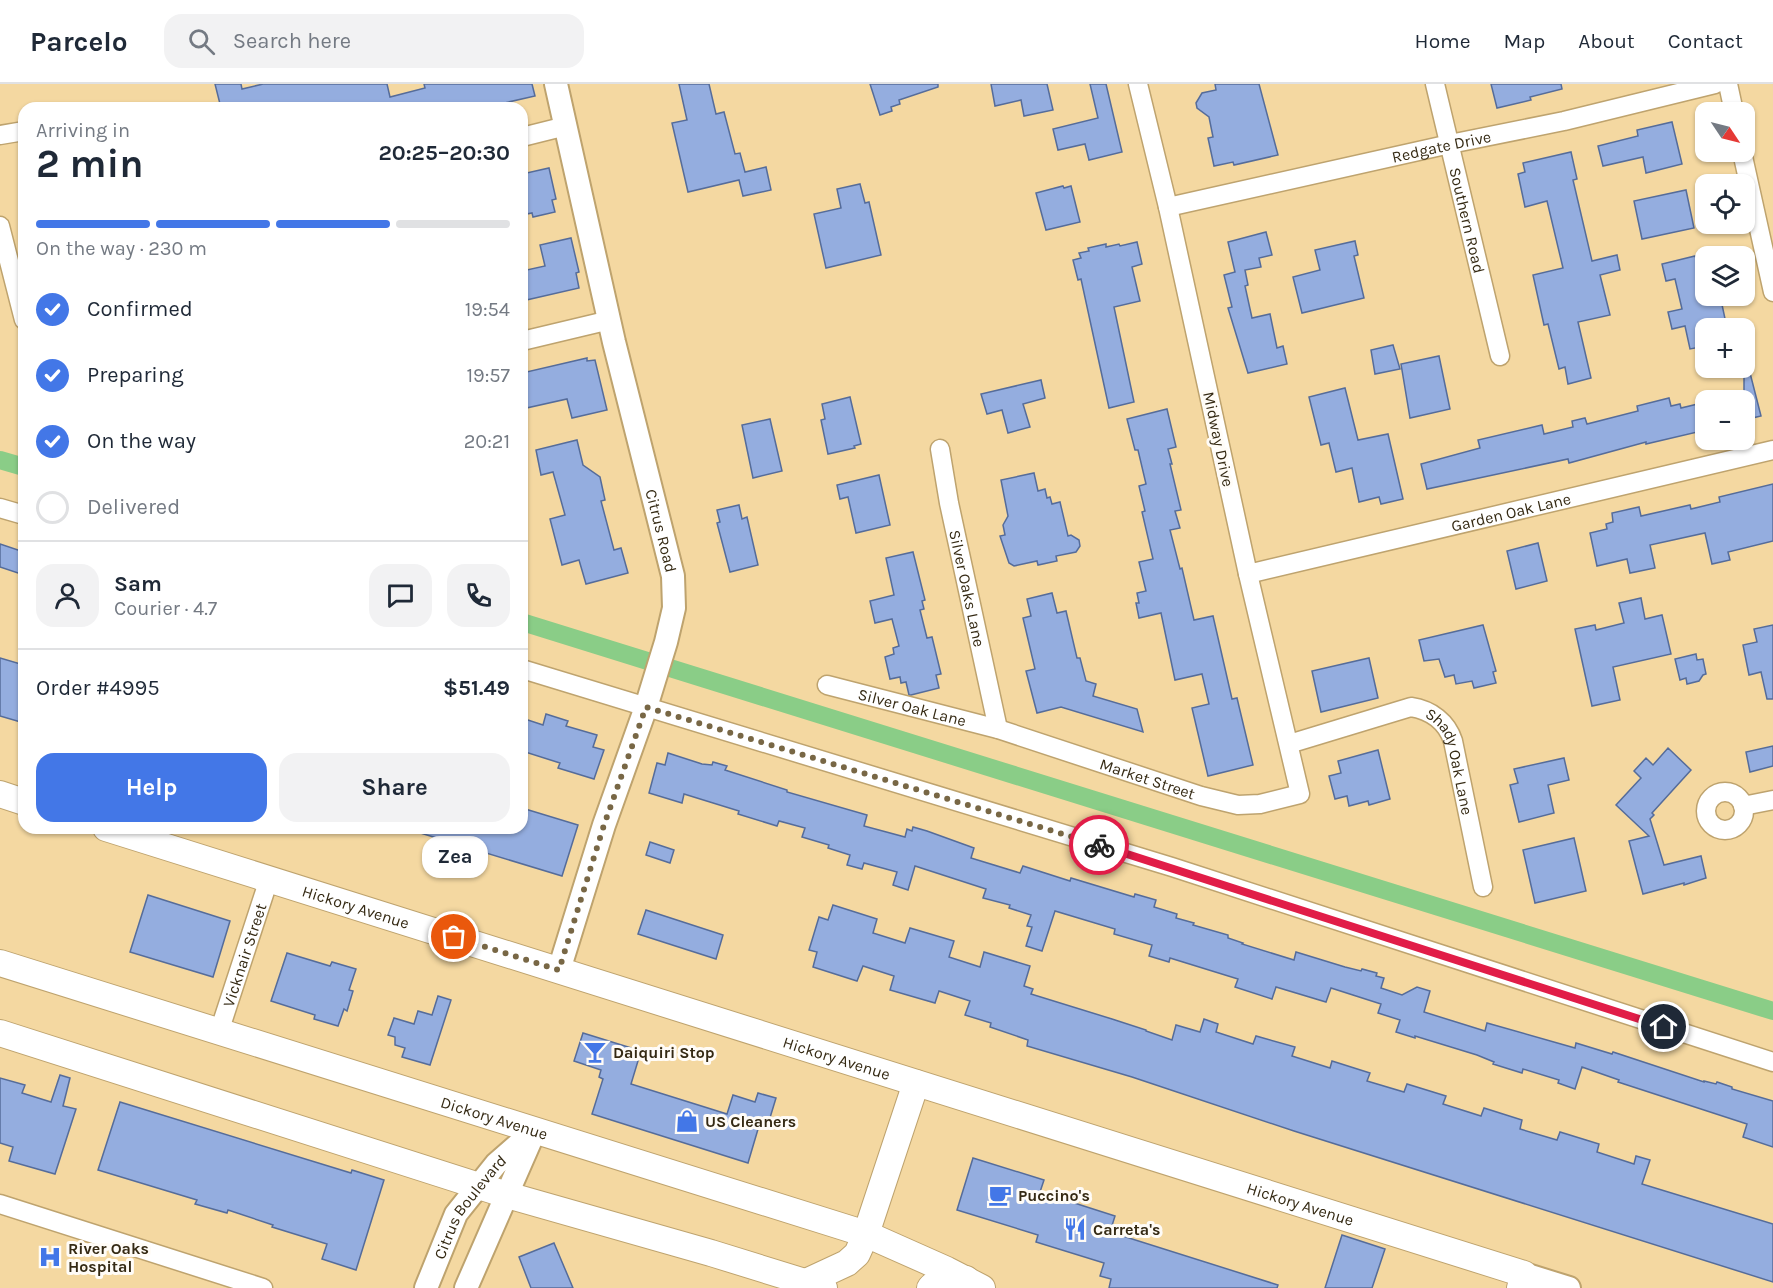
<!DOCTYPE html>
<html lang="en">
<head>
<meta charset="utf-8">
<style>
	body { margin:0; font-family:Karla,sans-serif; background:#f2f2f3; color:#1f2937; height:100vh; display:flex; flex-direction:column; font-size:22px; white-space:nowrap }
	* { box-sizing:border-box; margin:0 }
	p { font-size:20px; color:#747a83 }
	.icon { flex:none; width:33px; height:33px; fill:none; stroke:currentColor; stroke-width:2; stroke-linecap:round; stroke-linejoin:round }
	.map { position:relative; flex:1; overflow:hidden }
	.details { position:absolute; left:18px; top:18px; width:510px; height:732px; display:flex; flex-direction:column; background:#fff; border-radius:18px; box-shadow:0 2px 4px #0004 }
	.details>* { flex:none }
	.needle { width:39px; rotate:125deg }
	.controls { position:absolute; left:1695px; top:18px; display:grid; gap:12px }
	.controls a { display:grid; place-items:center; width:60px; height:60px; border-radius:12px; background:#fff; box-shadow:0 2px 4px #0004; font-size:30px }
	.pin { position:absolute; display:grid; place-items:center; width:51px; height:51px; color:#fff; margin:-26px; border:3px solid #fff; border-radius:50%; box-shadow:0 2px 6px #0007 }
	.courier { position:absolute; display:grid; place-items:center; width:60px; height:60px; margin:-30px; border:4px solid #e11d48; border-radius:50%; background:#fff; color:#222; box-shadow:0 2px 8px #0007 }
	.bubble { position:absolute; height:42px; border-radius:18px; background:#fff; box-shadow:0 2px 4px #0004; font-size:20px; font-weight:700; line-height:42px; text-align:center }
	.summary em { font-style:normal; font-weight:700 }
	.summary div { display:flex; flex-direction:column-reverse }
	.summary { display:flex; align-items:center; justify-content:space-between; height:102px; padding:0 18px }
	h1 { font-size:39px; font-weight:700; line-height:45px }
	.bar { display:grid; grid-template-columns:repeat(4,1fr); gap:9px 6px; align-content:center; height:72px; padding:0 18px }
	.bar i { height:8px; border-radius:4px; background:#e0e1e3 }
	.bar .active { background:#4377e7 }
	.bar p { grid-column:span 4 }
	.line { display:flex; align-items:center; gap:15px; padding:0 18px; border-top:2px solid #e0e1e3 }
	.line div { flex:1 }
	.round { display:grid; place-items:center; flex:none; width:63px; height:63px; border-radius:18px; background:#f2f2f3 }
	ol { padding:0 18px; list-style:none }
	li { display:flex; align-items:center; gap:18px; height:66px }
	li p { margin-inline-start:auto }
	li .icon { padding:6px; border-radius:50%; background:#4377e7; color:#fff; stroke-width:4 }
	li:last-child { color:#747a83 }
	li i { width:33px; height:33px; border:3px solid #e0e1e3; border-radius:50% }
	.button { display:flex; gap:12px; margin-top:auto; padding:12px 18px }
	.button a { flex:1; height:69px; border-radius:18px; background:#4377e7; color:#fff; font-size:24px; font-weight:700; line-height:69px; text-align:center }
	.button a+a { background:#f2f2f3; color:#1f2937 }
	header { display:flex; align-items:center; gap:36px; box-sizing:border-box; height:84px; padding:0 30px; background:#fff; border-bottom:2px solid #e0e1e3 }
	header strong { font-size:28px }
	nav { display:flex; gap:33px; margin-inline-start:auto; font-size:21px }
	.search { width:420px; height:54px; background:#f2f2f3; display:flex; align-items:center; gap:15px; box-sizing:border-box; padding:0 21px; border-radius:18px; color:#747a83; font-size:22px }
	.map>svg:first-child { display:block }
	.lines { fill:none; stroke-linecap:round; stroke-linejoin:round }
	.canal { stroke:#8acd87; stroke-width:18 }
	.building { fill:#94addf; stroke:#556c9a; stroke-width:1.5 }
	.minor-casing { stroke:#bea36e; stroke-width:21 }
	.tertiary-casing { stroke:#bea36e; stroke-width:26 }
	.secondary-casing { stroke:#bea36e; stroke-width:28 }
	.minor { stroke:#fff; stroke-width:18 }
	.tertiary { stroke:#fff; stroke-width:22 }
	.secondary { stroke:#fff; stroke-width:26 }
	.done { stroke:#786745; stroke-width:6; stroke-dasharray:0 10.8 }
	.route { stroke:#e11d48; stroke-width:8 }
	.labels { text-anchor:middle; stroke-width:6; stroke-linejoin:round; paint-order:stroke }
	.street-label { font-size:16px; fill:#352a14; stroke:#fffcf7 }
	.poi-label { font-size:16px; font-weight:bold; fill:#352a14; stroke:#fffcf7; text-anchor:start }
</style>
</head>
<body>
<header>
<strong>Parcelo</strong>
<div class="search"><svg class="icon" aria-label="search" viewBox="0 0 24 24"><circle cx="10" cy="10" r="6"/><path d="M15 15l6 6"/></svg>Search here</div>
<nav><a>Home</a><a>Map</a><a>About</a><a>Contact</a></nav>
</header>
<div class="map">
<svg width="1773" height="1204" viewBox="0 0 1773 1204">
	<rect width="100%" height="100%" fill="#f4d8a1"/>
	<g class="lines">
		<g class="canal">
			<polyline points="0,376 24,383"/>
			<polyline points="522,538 1773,927"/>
		</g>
	</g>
	<g class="building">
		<polygon points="215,0 241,0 242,5 263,0 387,0 390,13 425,4 424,0 532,0 535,12 482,24 255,24 253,19 233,24 221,24"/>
		<polygon points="679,0 709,0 716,30 724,28 735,70 740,69 745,88 766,83 771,106 743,112 739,96 688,108 672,39 687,36"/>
		<polygon points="870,0 938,0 938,3 899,16 900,20 891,23 892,27 880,31"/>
		<polygon points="991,0 1047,0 1053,26 1024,32 1021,16 995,22"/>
		<polygon points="1090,0 1106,0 1122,68 1089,76 1085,60 1058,66 1053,45 1098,34"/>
		<polygon points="1215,0 1259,0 1278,71 1234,81 1233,78 1214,82 1208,54 1213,53 1209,33 1197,24 1196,19 1202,9 1216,6"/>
		<polygon points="1491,0 1561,0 1562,5 1530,13 1531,16 1497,24"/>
		<polygon points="1672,38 1682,80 1646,89 1643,73 1603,82 1598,62 1638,52 1637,46"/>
		<polygon points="1571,68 1577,95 1573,96 1592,177 1617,171 1620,186 1600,191 1610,231 1578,238 1591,294 1568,300 1565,283 1559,285 1548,240 1544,241 1533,191 1563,184 1547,117 1525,123 1518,90 1525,88 1523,79"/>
		<polygon points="549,84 556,115 552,116 555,128 533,133 532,129 522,131 522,90"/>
		<polygon points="860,100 865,119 869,118 881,171 826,184 814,130 841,124 837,105"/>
		<polygon points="1063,102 1064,104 1071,102 1080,138 1046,146 1036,109"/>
		<polygon points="1686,106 1694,144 1642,155 1634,117"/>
		<polygon points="1266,148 1272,171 1259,174 1261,183 1245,186 1248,201 1245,202 1252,234 1270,230 1277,264 1283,262 1287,280 1248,289 1228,224 1232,223 1224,191 1235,188 1228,158"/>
		<polygon points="571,154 579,188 576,189 579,204 522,217 522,187 545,182 540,161"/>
		<polygon points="1355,157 1358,171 1354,172 1364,214 1302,229 1293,193 1320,186 1315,166"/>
		<polygon points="1137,158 1142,180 1132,183 1140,217 1114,223 1134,318 1109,324 1081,195 1078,196 1073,176 1081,174 1079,169 1089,167 1088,164 1106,160 1106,163 1119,160 1120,162"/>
		<polygon points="1695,172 1706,204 1706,219 1721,216 1727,244 1706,244 1706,262 1690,265 1685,242 1672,245 1668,228 1682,225 1675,195 1666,197 1662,180"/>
		<polygon points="1393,261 1400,285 1375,290 1371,266"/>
		<polygon points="1439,272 1450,325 1410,334 1401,280"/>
		<polygon points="587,274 587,277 595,276 607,326 572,334 567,315 522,325 522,289"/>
		<polygon points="1749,285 1761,332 1744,336 1744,286"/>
		<polygon points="1041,296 1045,314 1023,320 1030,343 1008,349 1002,326 987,330 981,310"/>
		<polygon points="1345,304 1358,356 1388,350 1403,415 1381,420 1379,413 1359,418 1352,384 1336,388 1329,359 1321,361 1309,313"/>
		<polygon points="850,313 861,360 854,362 855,364 828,370 821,336 825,335 822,320"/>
		<polygon points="1669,314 1671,322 1680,320 1681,324 1706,318 1706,346 1646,360 1646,358 1569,379 1568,375 1427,405 1421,380 1480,364 1478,356 1542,341 1544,350 1573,343 1572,337 1585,334 1587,340 1638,327 1637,322"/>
		<polygon points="1167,325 1176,363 1168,365 1172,380 1170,380 1181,426 1175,427 1180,444 1170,446 1180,485 1182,484 1194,536 1213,532 1232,615 1237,614 1253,681 1208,692 1192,624 1209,620 1202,590 1175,596 1161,529 1139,534 1136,519 1139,519 1137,509 1146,507 1139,478 1153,475 1142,428 1145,427 1139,402 1146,400 1138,366 1135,366 1127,335"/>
		<polygon points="770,335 782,387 753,394 742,341"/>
		<polygon points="577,356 583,381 600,393 605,416 601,417 614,466 621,464 628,489 586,500 579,476 562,481 550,435 565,431 553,388 541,391 536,366"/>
		<polygon points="1034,389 1038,407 1045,405 1047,414 1050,413 1052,420 1060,418 1068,452 1071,451 1079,456 1080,462 1076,468 1056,472 1057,477 1038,481 1037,477 1014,482 1009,479 1000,452 1005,451 1003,441 1008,432 1001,396"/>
		<polygon points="879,391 890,441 856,449 848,413 840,415 837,401"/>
		<polygon points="1773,400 1773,457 1728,468 1730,476 1712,480 1705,449 1650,461 1655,484 1630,489 1627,475 1597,482 1590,449 1607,445 1606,440 1613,438 1612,429 1639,423 1641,432 1690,421 1691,425 1720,418 1719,413"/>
		<polygon points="739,421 742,435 747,433 758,481 730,488 717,439 720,438 717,426"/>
		<polygon points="1538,459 1547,497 1516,505 1507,467"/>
		<polygon points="0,460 24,468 24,491 0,483"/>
		<polygon points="913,468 925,516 922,517 924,525 920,526 927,554 932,553 941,590 936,591 939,604 911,611 909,611 906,598 901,599 900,593 890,595 885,573 894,570 893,564 899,562 892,535 875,539 870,517 894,511 886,474"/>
		<polygon points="1052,509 1057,529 1066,527 1077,574 1080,574 1086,597 1096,600 1093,612 1137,625 1143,648 1061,623 1037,629 1026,587 1035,585 1023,534 1031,532 1027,515"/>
		<polygon points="1641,514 1645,535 1662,531 1671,570 1613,583 1620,616 1592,622 1575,545 1595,541 1596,546 1624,539 1619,519"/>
		<polygon points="1483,541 1496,587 1493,588 1496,599 1474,604 1472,597 1456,600 1454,591 1445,593 1439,575 1424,577 1419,556"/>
		<polygon points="1773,541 1773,615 1767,615 1761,588 1749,591 1743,561 1757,558 1754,545"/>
		<polygon points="1696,570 1697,576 1703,575 1706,590 1703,591 1699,597 1687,600 1686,594 1680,596 1675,575"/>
		<polygon points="0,574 24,581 24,639 0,632"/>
		<polygon points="1369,574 1378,614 1321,628 1312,587"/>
		<polygon points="546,630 568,637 566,642 597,651 593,663 604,666 594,695 558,684 560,679 522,667 522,634 543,641"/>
		<polygon points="1773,662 1773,682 1750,688 1746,668"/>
		<polygon points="1668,664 1691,686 1652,729 1654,731 1650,735 1664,781 1701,772 1706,794 1684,801 1684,799 1643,810 1629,757 1649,752 1616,721 1641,694 1634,687 1646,674 1653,681"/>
		<polygon points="1378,666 1390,715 1369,721 1368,717 1349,722 1347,712 1335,715 1329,692 1341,689 1338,677"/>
		<polygon points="668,669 702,680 712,681 713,678 727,682 725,686 787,706 787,708 867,731 864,742 905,753 907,745 912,747 913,743 927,747 974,764 971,774 1020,789 1023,782 1070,797 1071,794 1134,813 1135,810 1156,816 1154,823 1177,830 1176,834 1194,839 1193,841 1228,851 1228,854 1243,859 1242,860 1294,876 1296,868 1345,883 1361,887 1362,885 1377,889 1376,892 1384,894 1381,904 1402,911 1417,903 1430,907 1424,928 1485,947 1487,939 1575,964 1576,959 1612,970 1613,968 1704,998 1704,997 1716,1000 1717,998 1732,1003 1732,1005 1773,1017 1773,1063 1743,1053 1747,1040 1618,998 1619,996 1582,983 1575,1005 1558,999 1559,996 1523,985 1522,989 1493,980 1494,978 1477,971 1415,952 1415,954 1396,948 1400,936 1378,929 1381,920 1331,904 1326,918 1276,903 1272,915 1235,903 1238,895 1170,874 1169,878 1149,872 1152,861 1114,850 1115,845 1055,827 1042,867 1026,862 1032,843 1027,842 1031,831 1009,824 1010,821 983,814 986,805 915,782 908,806 893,801 897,788 864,779 862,785 847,781 850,771 828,764 829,761 802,753 805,744 779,737 777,742 738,730 739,727 684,710 682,719 649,709 657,679 665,681"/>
		<polygon points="1564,674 1569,696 1548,701 1554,729 1519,738 1510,701 1518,699 1514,685"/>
		<polygon points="522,724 578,741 562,792 417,748 418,744 522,744"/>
		<polygon points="1574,754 1586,807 1535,819 1523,766"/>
		<polygon points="650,758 674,766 670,779 646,771"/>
		<polygon points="148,811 230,837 213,893 130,868"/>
		<polygon points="833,821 877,835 873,849 905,859 910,844 954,857 949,873 980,883 984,868 1030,882 1024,902 1033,905 1031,910 1112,935 1146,946 1146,947 1172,956 1176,941 1200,948 1204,935 1218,940 1216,948 1253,960 1256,952 1295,963 1292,972 1330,984 1332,977 1370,989 1367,997 1404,1008 1407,1000 1446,1012 1443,1020 1481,1032 1484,1024 1522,1036 1520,1045 1557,1056 1560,1048 1599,1060 1597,1068 1634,1080 1636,1072 1650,1076 1642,1100 1773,1140 1773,1198 1294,1047 1132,993 1027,962 1028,956 990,943 991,939 965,931 970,917 939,907 935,919 890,906 894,892 863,882 857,897 813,883 817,868 809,866 819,833 828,836"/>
		<polygon points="646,826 723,851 716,875 638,850"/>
		<polygon points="287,869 330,882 332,878 356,885 349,906 353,907 347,927 344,925 338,942 314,935 315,931 271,917"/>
		<polygon points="438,912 451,916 430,981 402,973 405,964 395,961 395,953 388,951 394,934 414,940 418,927 432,931"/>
		<polygon points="583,949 641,967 631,1000 727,1030 733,1011 755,1018 758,1009 776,1014 769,1037 761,1035 748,1079 592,1030 603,995 599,993 601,986 574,977"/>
		<polygon points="60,991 70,994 63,1022 76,1025 55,1090 9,1077 13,1063 0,1059 0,994 25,1001 22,1009 51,1018"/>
		<polygon points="120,1018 351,1089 352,1086 384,1096 356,1186 322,1175 327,1160 272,1143 273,1141 228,1126 227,1129 195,1120 197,1116 98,1086"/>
		<polygon points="973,1074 1044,1096 1040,1108 1115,1132 1110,1148 1278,1201 1277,1204 1109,1204 1111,1195 1100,1192 1104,1179 1036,1158 1038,1151 957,1126"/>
		<polygon points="1342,1151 1385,1165 1372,1204 1325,1204"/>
		<polygon points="554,1159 573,1204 531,1204 519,1173"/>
	</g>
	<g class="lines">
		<g class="minor-casing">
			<g id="minor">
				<path id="s1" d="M1435,0L1500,272"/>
				<polyline points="1728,0 1734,28"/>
				<polyline points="0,51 24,47"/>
				<polyline points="522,53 566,42"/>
				<polyline points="1742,68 1773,208"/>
				<path id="s2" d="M1168,123L1450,60L1564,37L1715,0"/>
				<polyline points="0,142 24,236"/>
				<polyline points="522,257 610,236"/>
				<path id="s3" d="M940,365L949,419L998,645"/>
				<polyline points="0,424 24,431"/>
				<path id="s4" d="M1248,490L1773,366"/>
				<polyline points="522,585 1172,783 1773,978"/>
				<path id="s5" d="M827,601L998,645L1201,712L1238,721L1260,720L1300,710L1248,490L1168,123L1138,0"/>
				<path id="s6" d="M1289,660L1411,623C1431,626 1447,638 1453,657L1483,803"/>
				<circle cx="1725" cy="727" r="19"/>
				<polyline points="1743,722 1773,716"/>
				<path id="s7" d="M219,948L269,795"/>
				<polyline points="0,1120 263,1204"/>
			</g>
		</g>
		<g class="tertiary-casing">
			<g id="tertiary">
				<path id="s8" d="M556,0L614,258L673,492L674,524L666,558L646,623L604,741L559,886"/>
				<polyline points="1524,1190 1569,1204"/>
				<path id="s9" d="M426,1204L456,1130L496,1080L535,1046"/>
				<polyline points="466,1204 532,1053"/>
			</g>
		</g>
		<g class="secondary-casing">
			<g id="secondary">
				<polyline points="0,710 24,718"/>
				<path id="s10" d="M106,744L1524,1190L1520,1204"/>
				<path id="s11" d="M0,879L866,1150L947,1186L982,1204"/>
				<polyline points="0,949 507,1111 711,1169 824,1204"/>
				<polyline points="806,1198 847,1179 857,1170 866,1150 916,999"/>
				<path d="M930,1204C939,1193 953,1195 966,1195"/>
			</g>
		</g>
		<use href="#minor" class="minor"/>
		<use href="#tertiary" class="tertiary"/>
		<use href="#secondary" class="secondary"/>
	</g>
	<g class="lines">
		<polyline class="done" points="454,853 559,886 604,741 646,623 1099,761"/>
		<polyline class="route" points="1099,761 1664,943"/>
	</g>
	<defs>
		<g id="bar-bare" transform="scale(1.8)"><path d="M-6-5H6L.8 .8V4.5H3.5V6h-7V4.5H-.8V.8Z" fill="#4377e7" stroke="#fffcf7" stroke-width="2.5" paint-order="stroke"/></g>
		<g id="shop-bare" transform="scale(1.8)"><path d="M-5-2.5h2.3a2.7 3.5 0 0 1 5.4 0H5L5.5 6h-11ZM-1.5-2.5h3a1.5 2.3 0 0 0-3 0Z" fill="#4377e7" stroke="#fffcf7" stroke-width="2.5" paint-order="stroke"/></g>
		<g id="cafe-bare" transform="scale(1.8)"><path d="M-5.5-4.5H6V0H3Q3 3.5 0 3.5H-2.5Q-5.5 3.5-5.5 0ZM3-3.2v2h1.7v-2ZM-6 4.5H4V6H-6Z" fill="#4377e7" stroke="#fffcf7" stroke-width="2.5" paint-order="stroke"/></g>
		<g id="restaurant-bare" transform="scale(1.8)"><path d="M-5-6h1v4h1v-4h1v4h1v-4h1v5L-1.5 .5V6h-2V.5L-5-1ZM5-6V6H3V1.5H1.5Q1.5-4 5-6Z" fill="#4377e7" stroke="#fffcf7" stroke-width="2.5" paint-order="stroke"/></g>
		<g id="hospital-bare" transform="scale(1.8)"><path d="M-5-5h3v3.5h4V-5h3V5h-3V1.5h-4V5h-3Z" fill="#4377e7" stroke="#fffcf7" stroke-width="2.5" paint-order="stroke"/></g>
	</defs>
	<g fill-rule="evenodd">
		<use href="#bar-bare" x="595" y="968"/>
		<use href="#shop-bare" x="687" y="1037"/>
		<use href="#cafe-bare" x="1000" y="1111"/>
		<use href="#restaurant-bare" x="1075" y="1145"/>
		<use href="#hospital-bare" x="50" y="1173"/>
	</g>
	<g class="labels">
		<g class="street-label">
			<text dy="6" stroke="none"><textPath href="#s2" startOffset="280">Redgate Drive</textPath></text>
			<text dy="6" stroke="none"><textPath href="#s1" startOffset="140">Southern Road</textPath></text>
			<text transform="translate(1219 355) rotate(78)" y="6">Midway Drive</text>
			<text dy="6" stroke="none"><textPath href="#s4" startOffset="270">Garden Oak Lane</textPath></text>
			<text dy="6" stroke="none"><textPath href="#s8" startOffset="459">Citrus Road</textPath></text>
			<text dy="6" stroke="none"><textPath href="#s3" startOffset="142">Silver Oaks Lane</textPath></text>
			<text dy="6" stroke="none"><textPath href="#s5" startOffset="88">Silver Oak Lane</textPath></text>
			<text dy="6" stroke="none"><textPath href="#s6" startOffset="202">Shady Oak Lane</textPath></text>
			<text dy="6" stroke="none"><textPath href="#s5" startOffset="334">Market Street</textPath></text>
			<text dy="6" stroke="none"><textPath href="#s10" startOffset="262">Hickory Avenue</textPath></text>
			<text dy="6" stroke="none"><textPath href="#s7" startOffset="81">Vicknair Street</textPath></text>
			<text dy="6" stroke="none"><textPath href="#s10" startOffset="766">Hickory Avenue</textPath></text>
			<text dy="6" stroke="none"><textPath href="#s11" startOffset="518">Dickory Avenue</textPath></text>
			<text dy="6" stroke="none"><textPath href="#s10" startOffset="1252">Hickory Avenue</textPath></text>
			<text dy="6" stroke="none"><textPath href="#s9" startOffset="93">Citrus Boulevard</textPath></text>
		</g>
		<g class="poi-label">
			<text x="613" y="974">Daiquiri Stop</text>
			<text x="705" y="1043">US Cleaners</text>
			<text x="1018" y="1117">Puccino's</text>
			<text x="1093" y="1151">Carreta's</text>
			<text x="68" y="1170">River Oaks<tspan x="68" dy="18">Hospital</tspan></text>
		</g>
	</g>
</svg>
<div class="controls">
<a><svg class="needle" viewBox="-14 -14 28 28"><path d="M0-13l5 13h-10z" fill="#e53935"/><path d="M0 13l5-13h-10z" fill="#747a83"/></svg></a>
<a><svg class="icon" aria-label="locate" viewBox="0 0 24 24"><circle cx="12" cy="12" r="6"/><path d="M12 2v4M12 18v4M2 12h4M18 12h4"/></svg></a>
<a><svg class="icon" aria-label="layers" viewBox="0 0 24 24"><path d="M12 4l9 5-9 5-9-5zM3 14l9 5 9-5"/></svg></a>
<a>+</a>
<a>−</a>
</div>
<div class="pin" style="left:454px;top:853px;background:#ea580c"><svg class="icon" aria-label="bag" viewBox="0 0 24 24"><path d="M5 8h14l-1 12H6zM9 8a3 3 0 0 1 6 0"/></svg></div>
<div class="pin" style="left:1664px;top:943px;background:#1f2937"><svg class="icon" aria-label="home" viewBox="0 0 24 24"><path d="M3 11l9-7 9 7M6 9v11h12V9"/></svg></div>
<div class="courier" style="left:1099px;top:761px"><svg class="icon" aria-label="bike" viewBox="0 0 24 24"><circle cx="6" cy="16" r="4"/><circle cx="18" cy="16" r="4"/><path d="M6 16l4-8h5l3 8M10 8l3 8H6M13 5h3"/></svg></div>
<div class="bubble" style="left:422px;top:752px;width:66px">Zea</div>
<section class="details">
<div class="summary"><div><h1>2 min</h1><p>Arriving in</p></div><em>20:25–20:30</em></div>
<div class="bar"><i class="active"></i><i class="active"></i><i class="active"></i><i></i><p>On the way · 230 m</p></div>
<ol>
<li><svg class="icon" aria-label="check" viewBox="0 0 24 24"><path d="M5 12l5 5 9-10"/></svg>Confirmed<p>19:54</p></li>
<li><svg class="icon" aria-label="check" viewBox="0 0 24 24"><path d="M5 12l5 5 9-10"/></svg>Preparing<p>19:57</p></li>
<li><svg class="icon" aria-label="check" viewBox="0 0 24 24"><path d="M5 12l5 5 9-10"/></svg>On the way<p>20:21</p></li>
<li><i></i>Delivered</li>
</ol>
<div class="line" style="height:108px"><a class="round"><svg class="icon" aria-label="person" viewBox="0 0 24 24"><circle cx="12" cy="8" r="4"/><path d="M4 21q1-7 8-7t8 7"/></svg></a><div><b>Sam</b><p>Courier · 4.7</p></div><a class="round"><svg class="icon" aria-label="chat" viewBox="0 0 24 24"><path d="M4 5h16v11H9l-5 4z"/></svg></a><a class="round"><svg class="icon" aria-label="phone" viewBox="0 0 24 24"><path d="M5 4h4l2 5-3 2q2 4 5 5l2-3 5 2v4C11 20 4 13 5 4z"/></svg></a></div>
<div class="line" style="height:78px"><div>Order #4995</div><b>$51.49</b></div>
<div class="button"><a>Help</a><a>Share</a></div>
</section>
</div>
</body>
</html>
